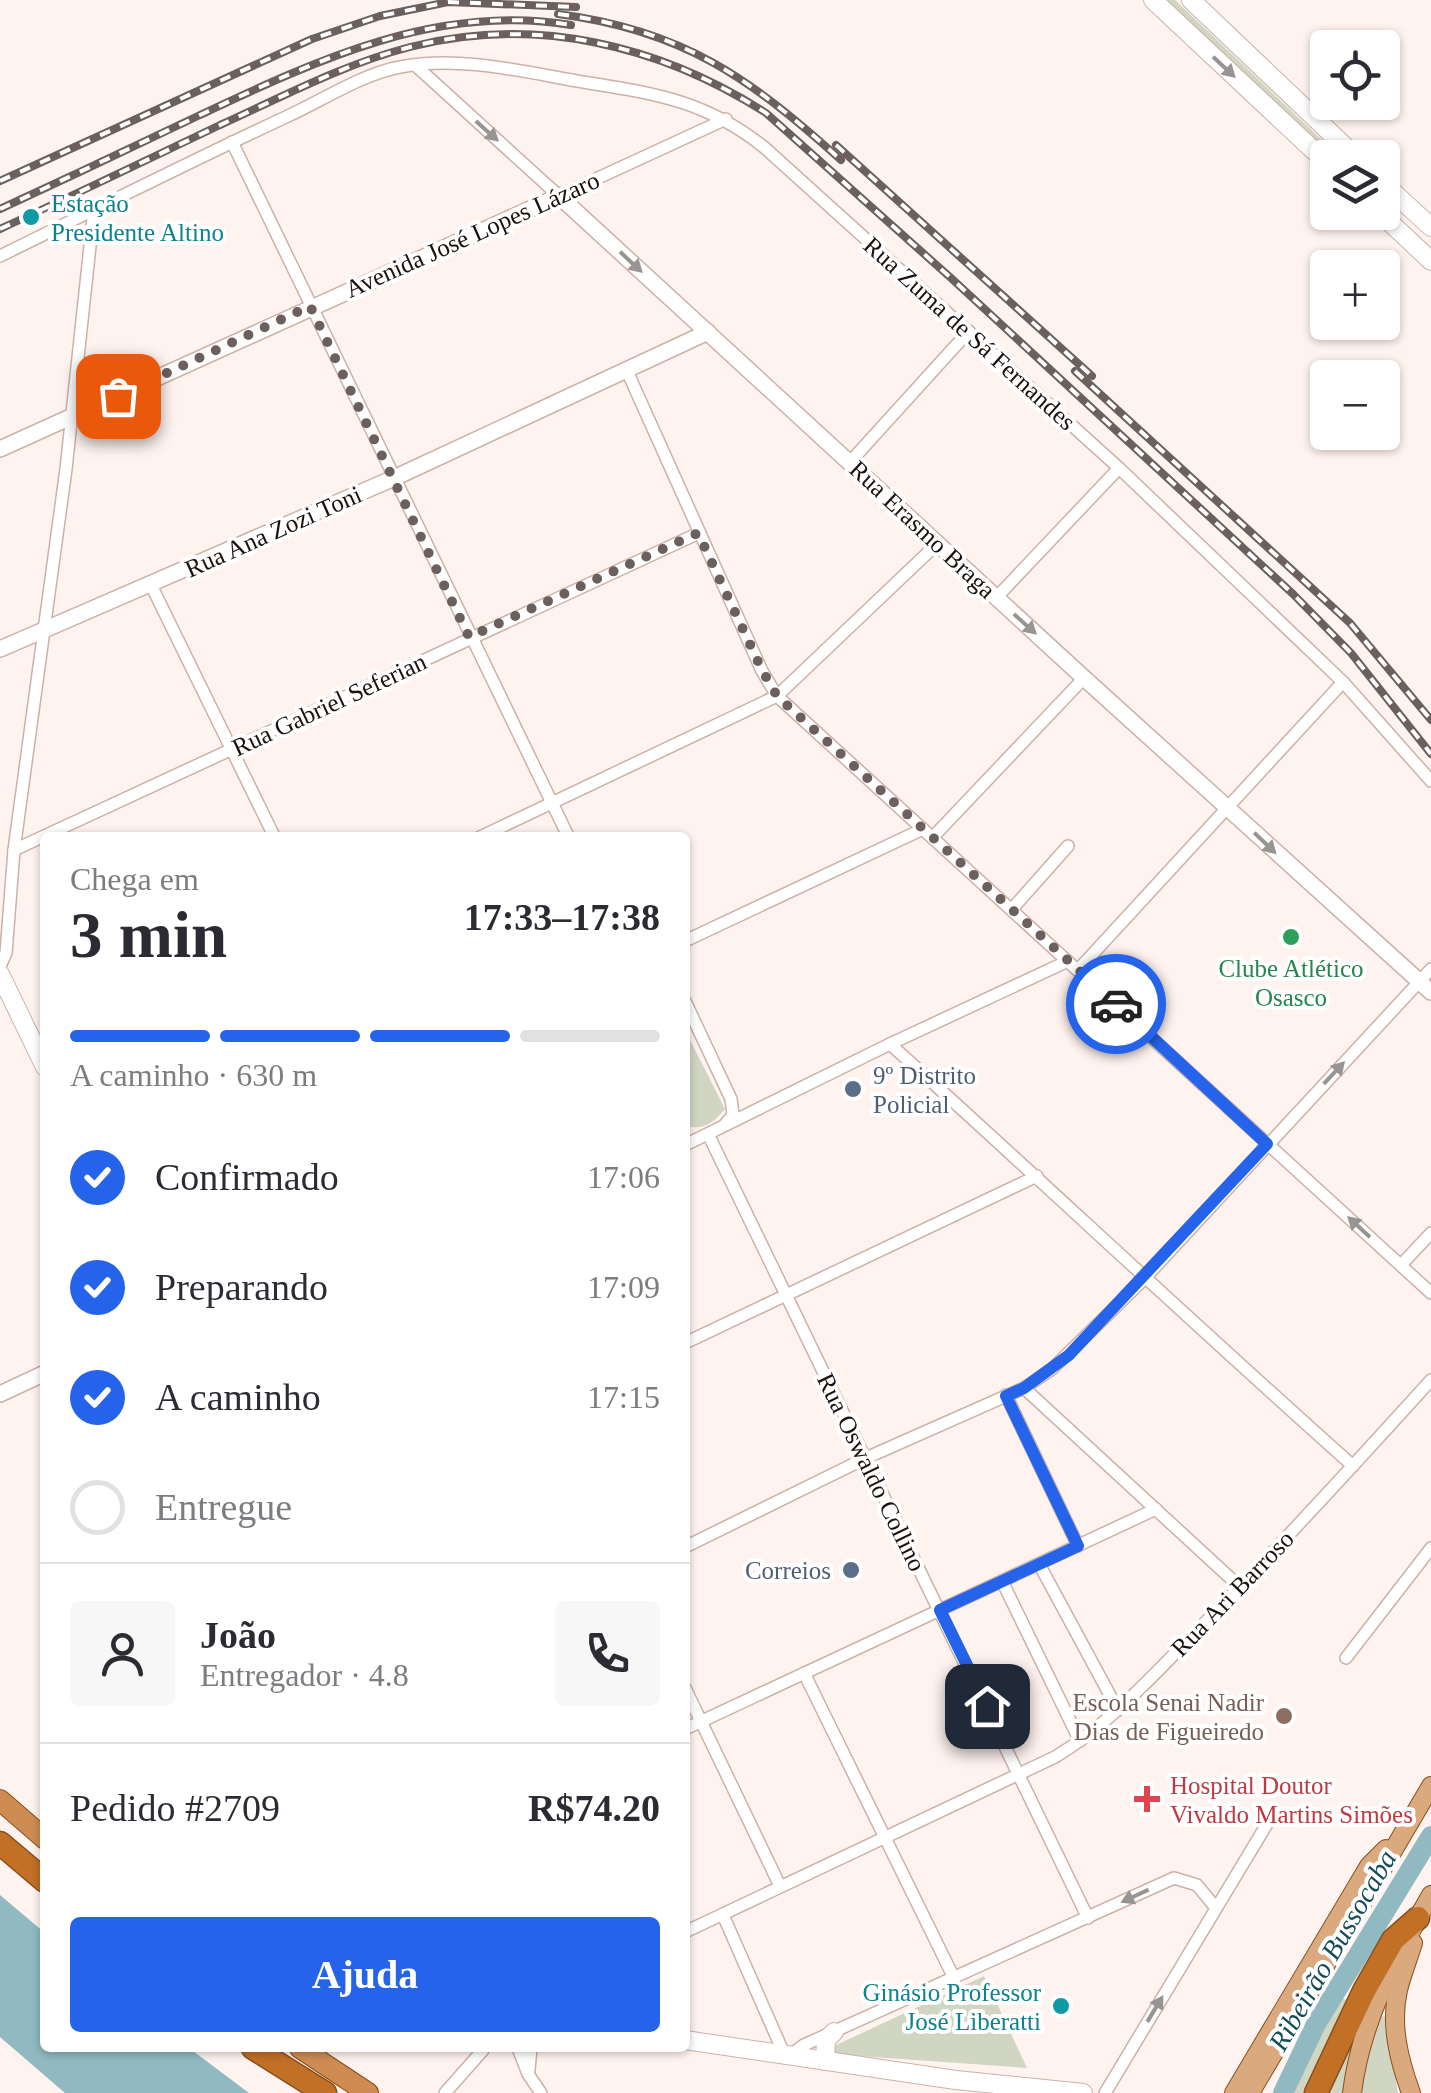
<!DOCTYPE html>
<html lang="pt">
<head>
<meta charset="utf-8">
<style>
	body { margin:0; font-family:"Times New Roman",serif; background:#f7f7f7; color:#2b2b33; height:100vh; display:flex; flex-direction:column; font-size:38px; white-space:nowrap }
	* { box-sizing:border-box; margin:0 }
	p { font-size:32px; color:#7c7c81 }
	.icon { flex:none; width:55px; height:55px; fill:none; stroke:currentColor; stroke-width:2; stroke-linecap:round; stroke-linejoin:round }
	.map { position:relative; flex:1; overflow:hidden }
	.drawer { position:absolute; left:40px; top:832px; width:650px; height:1220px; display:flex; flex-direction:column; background:#fff; border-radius:10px; box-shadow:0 2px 8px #0004 }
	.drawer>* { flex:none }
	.fabs { position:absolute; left:1310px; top:30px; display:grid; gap:20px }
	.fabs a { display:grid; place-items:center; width:90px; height:90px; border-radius:10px; background:#fff; box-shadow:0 2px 8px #0004; font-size:50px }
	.pin { position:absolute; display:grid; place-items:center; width:85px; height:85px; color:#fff; margin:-42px; border-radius:20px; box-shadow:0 5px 15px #0006 }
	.courier { position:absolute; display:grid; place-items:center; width:100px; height:100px; margin:-50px; border:8px solid #2563eb; border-radius:50%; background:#fff; color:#222; box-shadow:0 2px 12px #0007 }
	.headline em { font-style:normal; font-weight:800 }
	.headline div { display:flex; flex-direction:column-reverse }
	.headline { display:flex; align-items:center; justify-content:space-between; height:170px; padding:0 30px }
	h1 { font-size:65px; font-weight:800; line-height:75px }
	.bar { display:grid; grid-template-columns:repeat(4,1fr); gap:15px 10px; align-content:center; height:120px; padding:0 30px }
	.bar i { height:12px; border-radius:8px; background:#e1e1e2 }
	.bar .on { background:#2563eb }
	.bar p { grid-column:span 4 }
	.line { display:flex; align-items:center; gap:25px; padding:0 30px; border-top:2px solid #e1e1e2 }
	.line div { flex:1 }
	.round { display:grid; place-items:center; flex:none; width:105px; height:105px; border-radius:10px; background:#f7f7f7 }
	ol { padding:0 30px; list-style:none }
	li { display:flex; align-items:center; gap:30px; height:110px }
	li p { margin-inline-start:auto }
	li .icon { padding:10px; border-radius:50%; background:#2563eb; color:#fff; stroke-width:4 }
	li:last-child { color:#7c7c81 }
	li i { width:55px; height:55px; border:5px solid #e1e1e2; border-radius:50% }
	.cta { display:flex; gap:20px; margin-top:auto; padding:20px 30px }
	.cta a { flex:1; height:115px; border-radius:10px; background:#2563eb; color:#fff; font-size:40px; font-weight:800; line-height:115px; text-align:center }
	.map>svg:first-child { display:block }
	.green { fill:#d1d6c3 }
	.water { fill:#91b9c2 }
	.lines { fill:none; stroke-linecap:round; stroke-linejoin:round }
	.river { stroke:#91b9c2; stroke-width:20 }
	.minor-casing { stroke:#ccb1a6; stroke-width:14 }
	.tertiary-casing { stroke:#ccb1a6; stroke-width:18 }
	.secondary-casing { stroke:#ccb1a6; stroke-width:20 }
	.primary-casing { stroke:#874f1e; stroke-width:20 }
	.trunk-casing { stroke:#874f1e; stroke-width:22 }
	.motorway-casing { stroke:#874f1e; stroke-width:25 }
	.minor { stroke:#fff; stroke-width:11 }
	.tertiary { stroke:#fff; stroke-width:15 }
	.secondary { stroke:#fff; stroke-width:18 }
	.primary { stroke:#daa97d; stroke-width:18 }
	.trunk { stroke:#ce8c52; stroke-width:20 }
	.motorway { stroke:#c17026; stroke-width:22 }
	.rail-casing { stroke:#6b605d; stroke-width:8 }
	.rail { stroke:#fff; stroke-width:4; stroke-dasharray:11; stroke-linecap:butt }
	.oneway { fill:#989493 }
	.done { stroke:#6b605d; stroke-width:10; stroke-dasharray:0 18 }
	.route { stroke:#2563eb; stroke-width:12 }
	.culture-dot { fill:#0f9aa8; stroke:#fff; stroke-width:4 }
	.leisure-dot { fill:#2e9e5b; stroke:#fff; stroke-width:4 }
	.service-dot { fill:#5c6f8a; stroke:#fff; stroke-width:4 }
	.education-dot { fill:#8d6e63; stroke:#fff; stroke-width:4 }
	.health-dot { fill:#e0444e; stroke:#fff; stroke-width:4 }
	.labels { text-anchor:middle; stroke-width:8; stroke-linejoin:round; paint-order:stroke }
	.culture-label { font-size:25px; fill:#0d838f; stroke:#fff; text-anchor:start }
	.street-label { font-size:25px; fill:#1b110e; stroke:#fff }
	.leisure-label { font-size:25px; fill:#27864d; stroke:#fff }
	.service-label { font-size:25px; fill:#4e5e75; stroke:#fff; text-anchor:start }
	.education-label { font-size:25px; fill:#785e54; stroke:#fff; text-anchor:end }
	.health-label { font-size:25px; fill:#be3a42; stroke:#fff; text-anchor:start }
	.water-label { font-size:28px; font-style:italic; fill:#154e59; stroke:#fff }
</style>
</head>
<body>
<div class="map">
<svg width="1431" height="2093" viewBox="0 0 1431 2093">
	<rect width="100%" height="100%" fill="#fff3ef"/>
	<g class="green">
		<polygon points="1166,0 1175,0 1340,157 1334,157"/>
		<path d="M685,1030L725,1109C714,1122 703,1132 685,1125Z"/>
		<polygon points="984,1976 1027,2068 830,2054 834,2046"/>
		<polygon points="1339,1997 1385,2017 1398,2093 1290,2093 1303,2060"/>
	</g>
	<polygon class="water" points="0,1895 45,1933 45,2048 189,2048 249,2093 65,2093 0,2037"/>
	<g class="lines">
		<polyline class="river" points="1283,2093 1316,2024 1431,1836"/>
		<g class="minor-casing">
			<g id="minor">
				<polyline points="415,65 559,196 726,119"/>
				<polyline points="232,142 569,838"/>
				<path d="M0,256C96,209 191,161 288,116C323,100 362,74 400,67C462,55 528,73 589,83C659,94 708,102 765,148L1119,468L1343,682L1431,781"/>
				<polyline points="627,371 762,671 777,696 1431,1293"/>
				<polyline points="851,461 969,331"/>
				<polyline points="151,585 275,838"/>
				<polyline points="996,598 1119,468"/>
				<polyline points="933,837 1084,678"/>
				<polyline points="478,838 777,696 938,543"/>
				<polyline points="14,850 699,533"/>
				<polyline points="1012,909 1068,846"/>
				<polyline points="685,941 923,829"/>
				<polyline points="0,966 6,953 14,850 66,469 94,209"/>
				<polyline points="1078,970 1343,682"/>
				<polyline points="685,1001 731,1099 733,1115 726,1123"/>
				<path d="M890,1044C1045,1184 1197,1327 1353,1466"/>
				<polyline points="708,1134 1088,1918"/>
				<polyline points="685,1145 890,1044 1068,961"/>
				<polyline points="1401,1265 1431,1233"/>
				<polyline points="685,1343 1037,1176"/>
				<polyline points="1024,1388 1240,1587"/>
				<polyline points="1006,1395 1078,1546"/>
				<polyline points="685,1547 866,1458 1024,1388 1052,1369 1144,1279 1431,969"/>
				<polyline points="1039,1564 1118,1710"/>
				<polyline points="1002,1581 1080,1741"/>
				<polyline points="1346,1658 1431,1548"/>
				<polyline points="804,1673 954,1978"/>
				<polyline points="685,1688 780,1886"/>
				<polyline points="685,1729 1156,1509"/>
				<polyline points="723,1915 785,2056"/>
				<path d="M685,1932L1055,1757C1110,1724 1152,1676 1197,1631C1277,1549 1354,1465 1431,1380"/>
				<polyline points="518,2048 528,2074 541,2093"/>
				<polyline points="789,2056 804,2045 1174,1878 1197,1885 1216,1908"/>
				<polyline points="529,2070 531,2048"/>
				<polyline points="445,2093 483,2050"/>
				<polyline points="1105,2093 1267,1824"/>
			</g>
		</g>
		<g class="tertiary-casing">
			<g id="tertiary">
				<polyline points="0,449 559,196 1084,678 1431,992"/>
				<polyline points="0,649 394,478 708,332"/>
				<polyline points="0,1394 45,1373"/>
			</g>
		</g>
		<g class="secondary-casing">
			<g id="secondary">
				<polyline points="1153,0 1328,164"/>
				<polyline points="1191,0 1357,158"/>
				<polyline points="1382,182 1431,227"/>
				<polyline points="1379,212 1431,261"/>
				<polyline points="0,974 45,1067"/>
				<polyline points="685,2040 956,2080 1083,2093"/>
				<polyline points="825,2061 826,2040 834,2032"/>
			</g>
		</g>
		<g class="primary-casing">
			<g id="primary">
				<polyline points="1234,2093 1369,1866 1386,1849"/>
				<polyline points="1250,2093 1431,1786"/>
				<path d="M1352,2093C1361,2020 1395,1958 1431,1895"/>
				<path d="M1411,2093C1399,2060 1390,2025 1398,1990C1402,1974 1408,1959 1413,1943"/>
			</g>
		</g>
		<g class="trunk-casing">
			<g id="trunk">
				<polyline points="0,1800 45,1839"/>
				<polyline points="300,2048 368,2093"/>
			</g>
		</g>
		<g class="motorway-casing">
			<g id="motorway">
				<polyline points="0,1843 45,1881"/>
				<polyline points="253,2048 325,2093"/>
				<polyline points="1316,2093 1364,1991 1393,1940 1418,1918"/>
			</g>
		</g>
		<use href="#minor" class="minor"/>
		<use href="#tertiary" class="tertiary"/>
		<use href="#secondary" class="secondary"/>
		<use href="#primary" class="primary"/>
		<use href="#trunk" class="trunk"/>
		<use href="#motorway" class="motorway"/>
		<g class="rail-casing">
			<g id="rail">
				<path d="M558,14C683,30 750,78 841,160"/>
				<polyline points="836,145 1092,376"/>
				<polyline points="0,181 312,39 380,16 448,2 576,7"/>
				<path d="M0,209C67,178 133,147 200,115C317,60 438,3 571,25"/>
				<path d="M0,229C74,195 147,160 220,125C282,97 344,64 410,47C535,15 660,45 766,113L951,278L1293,594L1351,653L1431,754"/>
				<polyline points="1075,371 1350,623 1431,720"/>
			</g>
		</g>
		<use href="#rail" class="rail"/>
	</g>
	<defs><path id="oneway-solid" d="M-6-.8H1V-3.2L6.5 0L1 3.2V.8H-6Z" transform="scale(2.5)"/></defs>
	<g class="oneway">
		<use href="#oneway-solid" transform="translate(1224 67) rotate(43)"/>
		<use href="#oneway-solid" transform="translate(487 131) rotate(42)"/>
		<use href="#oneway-solid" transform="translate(631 262) rotate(43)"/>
		<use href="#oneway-solid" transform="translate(1025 624) rotate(42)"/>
		<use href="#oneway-solid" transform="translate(1265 843) rotate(44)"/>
		<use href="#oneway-solid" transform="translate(1334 1073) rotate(-47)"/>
		<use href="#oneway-solid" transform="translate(1359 1227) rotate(-137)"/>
		<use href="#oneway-solid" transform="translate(1135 1896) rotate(155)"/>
		<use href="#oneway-solid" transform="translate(1155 2009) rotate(-59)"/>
	</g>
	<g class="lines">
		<polyline class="done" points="118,396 310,306 469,637 698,533 762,670 777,696 1116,1004"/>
		<polyline class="route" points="987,1706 940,1610 1078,1546 1006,1396 1024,1388 1069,1355 1267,1144 1116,1004"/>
	</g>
	<g class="culture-dot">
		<circle cx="31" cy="217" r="10"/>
		<circle cx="1061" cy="2006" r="10"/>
	</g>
	<circle class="leisure-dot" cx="1291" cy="937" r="10"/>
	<g class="service-dot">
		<circle cx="853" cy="1089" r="10"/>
		<circle cx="851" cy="1570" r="10"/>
	</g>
	<circle class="education-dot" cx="1284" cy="1716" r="10"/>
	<path class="health-dot" d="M1142 1784h10v10h10v10h-10v10h-10v-10h-10v-10h10z"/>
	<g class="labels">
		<g class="culture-label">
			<text x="51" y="212">Estação<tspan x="51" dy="29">Presidente Altino</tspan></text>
			<text x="1041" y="2001" text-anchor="end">Ginásio Professor<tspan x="1041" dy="29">José Liberatti</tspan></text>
		</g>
		<g class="street-label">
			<text transform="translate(472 234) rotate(-24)" y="9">Avenida José Lopes Lázaro</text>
			<text transform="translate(970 333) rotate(42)" y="9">Rua Zuma de Sá Fernandes</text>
			<text transform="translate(923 529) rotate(43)" y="9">Rua Erasmo Braga</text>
			<text transform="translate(273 531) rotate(-24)" y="9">Rua Ana Zozi Toni</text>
			<text transform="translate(329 704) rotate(-25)" y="9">Rua Gabriel Seferian</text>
			<text transform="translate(872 1472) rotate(64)" y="9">Rua Oswaldo Collino</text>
			<text transform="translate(1232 1593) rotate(-46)" y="9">Rua Ari Barroso</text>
		</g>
		<g class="leisure-label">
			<text x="1291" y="977">Clube Atlético<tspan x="1291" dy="29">Osasco</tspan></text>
		</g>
		<g class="service-label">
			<text x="873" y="1084">9º Distrito<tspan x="873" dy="29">Policial</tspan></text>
			<text x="831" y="1579" text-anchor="end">Correios</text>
		</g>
		<g class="education-label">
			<text x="1264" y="1711">Escola Senai Nadir<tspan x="1264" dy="29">Dias de Figueiredo</tspan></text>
		</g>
		<g class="health-label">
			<text x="1170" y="1794">Hospital Doutor<tspan x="1170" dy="29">Vivaldo Martins Simões</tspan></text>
		</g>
		<g class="water-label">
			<text transform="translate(1332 1950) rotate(-60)" y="10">Ribeirão Bussocaba</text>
		</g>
	</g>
</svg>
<div class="fabs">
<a><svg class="icon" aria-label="locate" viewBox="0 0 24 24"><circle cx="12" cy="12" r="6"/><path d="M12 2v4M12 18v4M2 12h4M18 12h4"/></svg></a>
<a><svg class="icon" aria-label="layers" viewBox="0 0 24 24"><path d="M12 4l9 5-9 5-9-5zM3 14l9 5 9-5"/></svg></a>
<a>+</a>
<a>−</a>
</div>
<div class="pin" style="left:118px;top:396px;background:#ea580c"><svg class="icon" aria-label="bag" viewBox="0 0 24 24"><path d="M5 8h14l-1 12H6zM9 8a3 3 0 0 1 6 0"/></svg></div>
<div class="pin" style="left:987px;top:1706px;background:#1f2937"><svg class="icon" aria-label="home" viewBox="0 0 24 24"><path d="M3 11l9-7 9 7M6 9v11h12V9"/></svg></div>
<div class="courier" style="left:1116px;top:1004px"><svg class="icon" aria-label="car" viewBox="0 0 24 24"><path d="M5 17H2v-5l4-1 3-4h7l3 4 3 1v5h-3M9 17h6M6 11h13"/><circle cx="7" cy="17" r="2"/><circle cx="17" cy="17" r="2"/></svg></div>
<section class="drawer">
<div class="headline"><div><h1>3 min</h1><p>Chega em</p></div><em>17:33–17:38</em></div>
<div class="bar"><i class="on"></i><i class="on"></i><i class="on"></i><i></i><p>A caminho · 630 m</p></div>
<ol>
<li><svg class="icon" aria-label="check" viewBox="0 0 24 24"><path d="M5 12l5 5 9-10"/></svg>Confirmado<p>17:06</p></li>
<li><svg class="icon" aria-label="check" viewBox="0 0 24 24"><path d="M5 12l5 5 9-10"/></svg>Preparando<p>17:09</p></li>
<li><svg class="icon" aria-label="check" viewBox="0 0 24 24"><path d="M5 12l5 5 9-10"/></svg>A caminho<p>17:15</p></li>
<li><i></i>Entregue</li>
</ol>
<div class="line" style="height:180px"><a class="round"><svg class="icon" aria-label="person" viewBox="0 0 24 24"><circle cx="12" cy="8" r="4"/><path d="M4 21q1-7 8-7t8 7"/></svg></a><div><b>João</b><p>Entregador · 4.8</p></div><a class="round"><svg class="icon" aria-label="phone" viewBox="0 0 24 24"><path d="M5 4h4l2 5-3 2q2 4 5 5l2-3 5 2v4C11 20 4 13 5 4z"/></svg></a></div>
<div class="line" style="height:130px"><div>Pedido #2709</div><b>R$74.20</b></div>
<div class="cta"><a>Ajuda</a></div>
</section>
</div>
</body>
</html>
